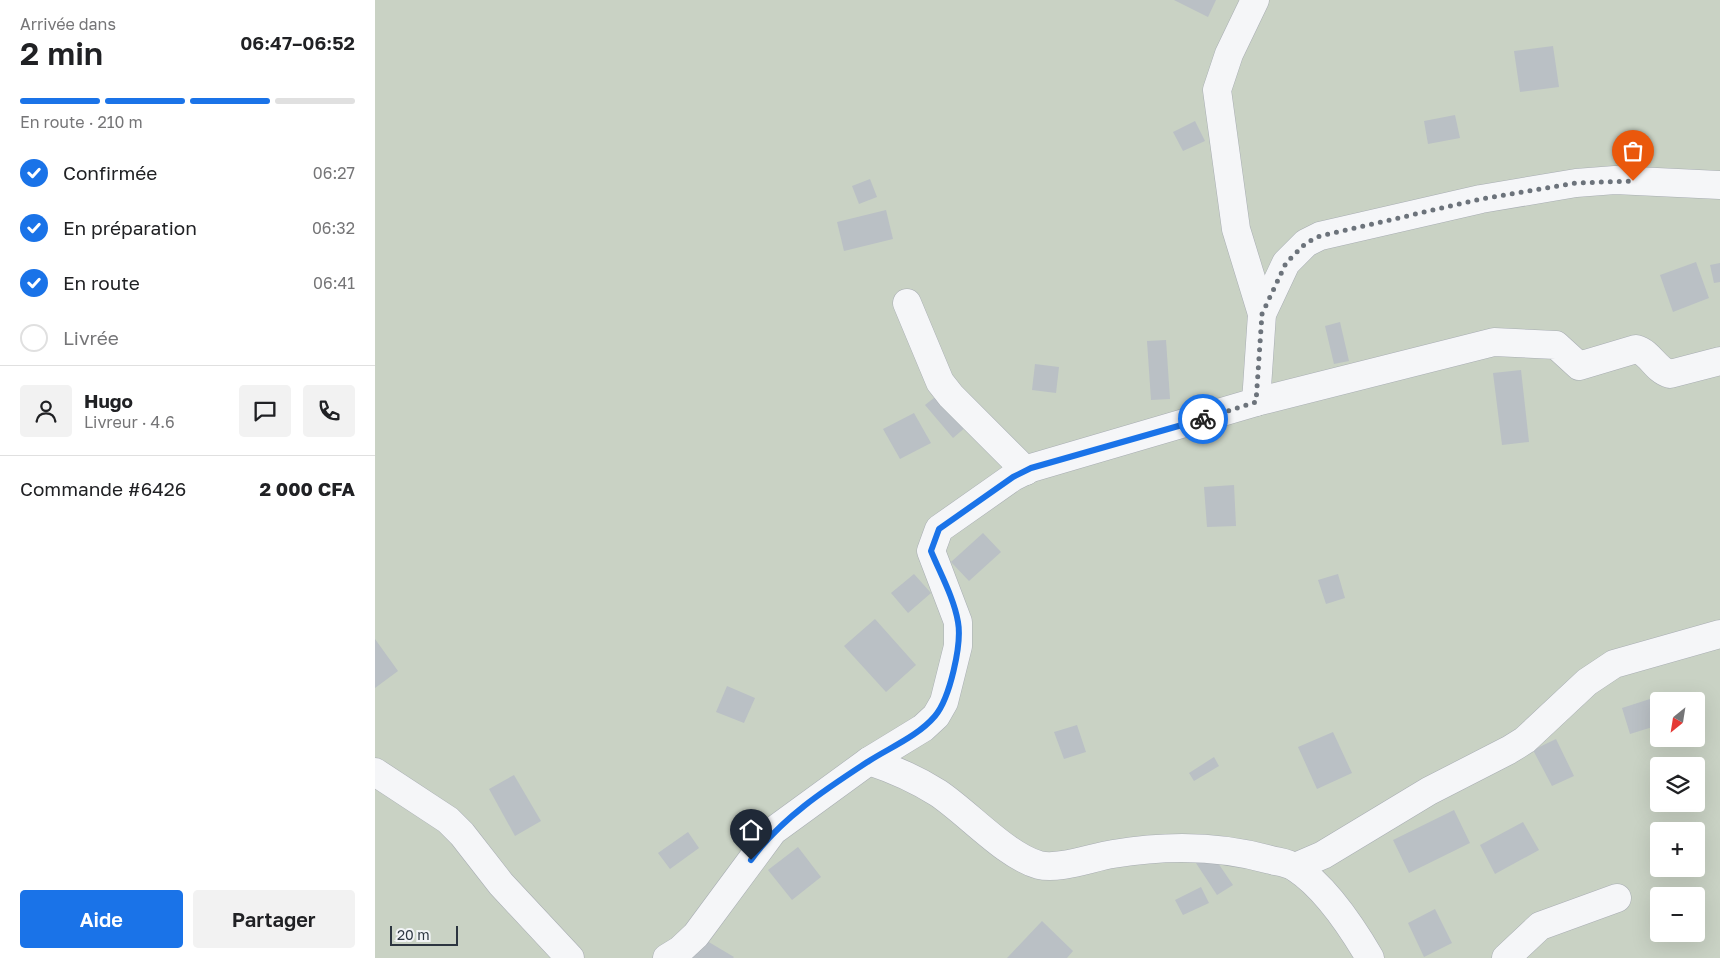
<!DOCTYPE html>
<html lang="fr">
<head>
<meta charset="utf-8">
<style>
	body { margin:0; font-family:"Golos Text",sans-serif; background:#f2f2f2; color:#202124; height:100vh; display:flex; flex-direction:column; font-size:19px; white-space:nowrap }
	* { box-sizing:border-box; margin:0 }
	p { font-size:16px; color:#757577 }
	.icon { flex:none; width:28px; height:28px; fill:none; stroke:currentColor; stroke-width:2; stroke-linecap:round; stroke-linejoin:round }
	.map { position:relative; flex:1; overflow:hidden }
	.sheet { display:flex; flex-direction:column; background:#fff; width:375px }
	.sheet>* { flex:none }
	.needle { width:32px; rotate:210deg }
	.fabs { position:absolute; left:1275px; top:692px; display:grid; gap:10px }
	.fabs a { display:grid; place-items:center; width:55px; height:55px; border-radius:5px; background:#fff; box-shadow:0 5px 20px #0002; font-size:25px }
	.scale { position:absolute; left:15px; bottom:12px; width:68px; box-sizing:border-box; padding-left:5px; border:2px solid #2c3540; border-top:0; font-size:14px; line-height:18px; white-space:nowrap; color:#2c3540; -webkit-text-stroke:4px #f2f4f7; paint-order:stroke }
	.pin { position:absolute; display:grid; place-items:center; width:42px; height:42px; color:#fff; margin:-51px -21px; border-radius:50% 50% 50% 0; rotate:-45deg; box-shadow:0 0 5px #0007 }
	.pin .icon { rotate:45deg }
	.courier { position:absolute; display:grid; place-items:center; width:50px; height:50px; margin:-25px; border:4px solid #1a73e8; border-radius:50%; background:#fff; color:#222; box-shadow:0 1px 6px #0007 }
	.headline em { font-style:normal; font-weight:600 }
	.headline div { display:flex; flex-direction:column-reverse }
	.headline { display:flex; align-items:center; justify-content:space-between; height:85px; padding:0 20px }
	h1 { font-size:32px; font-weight:600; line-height:38px }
	.bar { display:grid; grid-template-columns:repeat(4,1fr); gap:8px 5px; align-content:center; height:60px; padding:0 20px }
	.bar i { height:6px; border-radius:4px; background:#e0e0e0 }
	.bar .active { background:#1a73e8 }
	.bar p { grid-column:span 4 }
	.line { display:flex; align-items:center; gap:12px; padding:0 20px; border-top:1px solid #e0e0e0 }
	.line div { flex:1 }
	.round { display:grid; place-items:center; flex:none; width:52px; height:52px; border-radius:5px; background:#f2f2f2 }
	ol { padding:0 20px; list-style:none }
	li { display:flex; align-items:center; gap:15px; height:55px }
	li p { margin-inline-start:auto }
	li .icon { padding:5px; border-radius:50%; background:#1a73e8; color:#fff; stroke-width:4 }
	li:last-child { color:#757577 }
	li i { width:28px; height:28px; border:2px solid #e0e0e0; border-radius:50% }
	.button { display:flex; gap:10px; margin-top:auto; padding:10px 20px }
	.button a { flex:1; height:58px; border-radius:5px; background:#1a73e8; color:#fff; font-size:20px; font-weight:600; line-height:58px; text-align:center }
	.button a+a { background:#f2f2f2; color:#202124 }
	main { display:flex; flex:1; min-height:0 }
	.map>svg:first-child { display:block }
	.green { fill:#c9d2c4; fill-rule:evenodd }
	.building { fill:#bac0c5 }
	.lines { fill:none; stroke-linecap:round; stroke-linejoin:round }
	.minor-casing { stroke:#a8adb3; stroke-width:29 }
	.minor { stroke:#f5f6f8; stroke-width:28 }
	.done { stroke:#6c737b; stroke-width:5; stroke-dasharray:0 9 }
	.route { stroke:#1a73e8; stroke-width:6 }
</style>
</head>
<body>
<main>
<section class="sheet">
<div class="headline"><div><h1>2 min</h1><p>Arrivée dans</p></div><em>06:47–06:52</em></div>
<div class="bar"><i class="active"></i><i class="active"></i><i class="active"></i><i></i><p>En route · 210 m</p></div>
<ol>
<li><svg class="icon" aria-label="check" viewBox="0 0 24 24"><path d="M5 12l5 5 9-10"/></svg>Confirmée<p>06:27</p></li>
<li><svg class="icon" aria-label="check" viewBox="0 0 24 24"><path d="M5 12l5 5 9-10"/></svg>En préparation<p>06:32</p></li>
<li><svg class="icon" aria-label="check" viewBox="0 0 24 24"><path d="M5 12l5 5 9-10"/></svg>En route<p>06:41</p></li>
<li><i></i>Livrée</li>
</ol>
<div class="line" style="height:90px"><a class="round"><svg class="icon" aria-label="person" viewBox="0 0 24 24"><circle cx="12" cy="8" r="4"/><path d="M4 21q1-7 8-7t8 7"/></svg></a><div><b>Hugo</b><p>Livreur · 4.6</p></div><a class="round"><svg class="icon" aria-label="chat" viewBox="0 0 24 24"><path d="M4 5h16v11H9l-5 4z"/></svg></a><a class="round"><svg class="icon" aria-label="phone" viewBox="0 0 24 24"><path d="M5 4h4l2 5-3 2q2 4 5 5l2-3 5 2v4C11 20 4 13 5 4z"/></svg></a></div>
<div class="line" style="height:65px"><div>Commande #6426</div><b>2 000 CFA</b></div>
<div class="button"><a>Aide</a><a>Partager</a></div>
</section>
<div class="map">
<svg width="1345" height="958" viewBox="0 0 1345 958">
	<rect width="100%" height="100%" fill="#e2e6e9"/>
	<path class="green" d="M0,0H1345V958H0ZM1284,701H1321V739H1284ZM1284,766H1321V804H1284ZM1284,831H1321V869H1284ZM1284,896H1321V934H1284Z"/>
	<g class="building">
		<polygon points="799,0 841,0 833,17"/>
		<polygon points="1178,46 1184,87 1145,92 1139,51"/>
		<polygon points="1080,115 1085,138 1053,144 1049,121"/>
		<polygon points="820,121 830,141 808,151 798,132"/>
		<polygon points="495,179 502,197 484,204 477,186"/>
		<polygon points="511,210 518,239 469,251 462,222"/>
		<polygon points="1321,262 1334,298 1298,312 1285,275"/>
		<polygon points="1345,263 1345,282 1339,283 1335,265"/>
		<polygon points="965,322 974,361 959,364 950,326"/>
		<polygon points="791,340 795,399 776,400 772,341"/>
		<polygon points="660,364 684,367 681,393 657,390"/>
		<polygon points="1146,370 1154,442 1127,445 1118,373"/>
		<polygon points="564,394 592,426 578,438 550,405"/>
		<polygon points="539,413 556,443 525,459 508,429"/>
		<polygon points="859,485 861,526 832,527 829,487"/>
		<polygon points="608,533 626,552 594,581 576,562"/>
		<polygon points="539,574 556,593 533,613 516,593"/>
		<polygon points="963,574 970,598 951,604 943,580"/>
		<polygon points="500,619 541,665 511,692 469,646"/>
		<polygon points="0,639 23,671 0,688"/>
		<polygon points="352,686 380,698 369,723 341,712"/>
		<polygon points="1278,698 1284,716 1284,725 1255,734 1247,708"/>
		<polygon points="702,725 711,752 689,759 679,732"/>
		<polygon points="958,732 977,773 942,789 923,747"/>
		<polygon points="1181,739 1199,776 1177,786 1158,750"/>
		<polygon points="839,757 844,766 819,781 814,773"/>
		<polygon points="139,775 166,821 140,836 114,789"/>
		<polygon points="1079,810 1095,843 1034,873 1018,840"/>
		<polygon points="1148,822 1164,850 1120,874 1105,845"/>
		<polygon points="313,832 324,848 295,869 283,853"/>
		<polygon points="423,847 446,877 417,900 393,870"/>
		<polygon points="832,847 858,885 842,895 817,857"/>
		<polygon points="826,887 834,903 808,915 800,900"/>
		<polygon points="1060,909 1077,943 1049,957 1033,923"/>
		<polygon points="667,921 698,951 692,958 632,958"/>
		<polygon points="327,938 359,957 358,958 316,958"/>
	</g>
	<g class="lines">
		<g class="minor-casing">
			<g id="minor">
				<polyline points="880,0 854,54 842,90 861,229 887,314"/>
				<polyline points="532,303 565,382 576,396 651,471"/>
				<path d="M881,402L1119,342L1181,345L1204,366L1261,349C1276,353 1280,370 1295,374L1345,361"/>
				<path d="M494,761C518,769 541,779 563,793C593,813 631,856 664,865C684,870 718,857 738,854C791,845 844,845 896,860C904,862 914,863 921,868C950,887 978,929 995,958"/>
				<polyline points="0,772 73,820 87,834 126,884 195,958"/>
				<polyline points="920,867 948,855 1054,791 1134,750 1150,740 1212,682 1239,664 1345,634"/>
				<polyline points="292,958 305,950 321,935 398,831 494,761 548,728 561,716 569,702 583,646 583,622 556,551 564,529 638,477 656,468 881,402 887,314 911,263 931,243 945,236 1106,199 1201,183 1240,180 1345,185"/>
				<polyline points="1131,958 1165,926 1242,898"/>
			</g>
		</g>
		<use href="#minor" class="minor"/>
	</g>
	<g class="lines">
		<polyline class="done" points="828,419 881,402 887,314 911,263 931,243 945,236 980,228 1106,199 1201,183 1258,181"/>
		<path class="route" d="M376,860C406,818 451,789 494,761C516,747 543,736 560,716C575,698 587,644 583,622C579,598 565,573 556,551L564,529L638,477L656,468L828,419"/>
	</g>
</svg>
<div class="fabs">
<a><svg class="needle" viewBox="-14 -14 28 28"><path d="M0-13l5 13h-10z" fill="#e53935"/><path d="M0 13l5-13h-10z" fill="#757577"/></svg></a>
<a><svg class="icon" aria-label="layers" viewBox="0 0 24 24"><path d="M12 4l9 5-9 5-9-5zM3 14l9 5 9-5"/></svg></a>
<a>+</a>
<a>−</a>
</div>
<div class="scale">20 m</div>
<div class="pin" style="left:1258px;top:181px;background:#ea580c"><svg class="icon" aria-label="bag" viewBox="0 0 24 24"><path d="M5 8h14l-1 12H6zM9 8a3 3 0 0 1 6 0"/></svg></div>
<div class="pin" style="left:376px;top:860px;background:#1f2937"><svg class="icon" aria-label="home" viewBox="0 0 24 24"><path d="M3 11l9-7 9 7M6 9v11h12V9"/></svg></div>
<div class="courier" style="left:828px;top:419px"><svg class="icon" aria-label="bike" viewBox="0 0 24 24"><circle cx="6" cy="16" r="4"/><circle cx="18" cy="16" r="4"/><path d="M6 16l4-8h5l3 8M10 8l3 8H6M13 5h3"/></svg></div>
</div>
</main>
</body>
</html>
